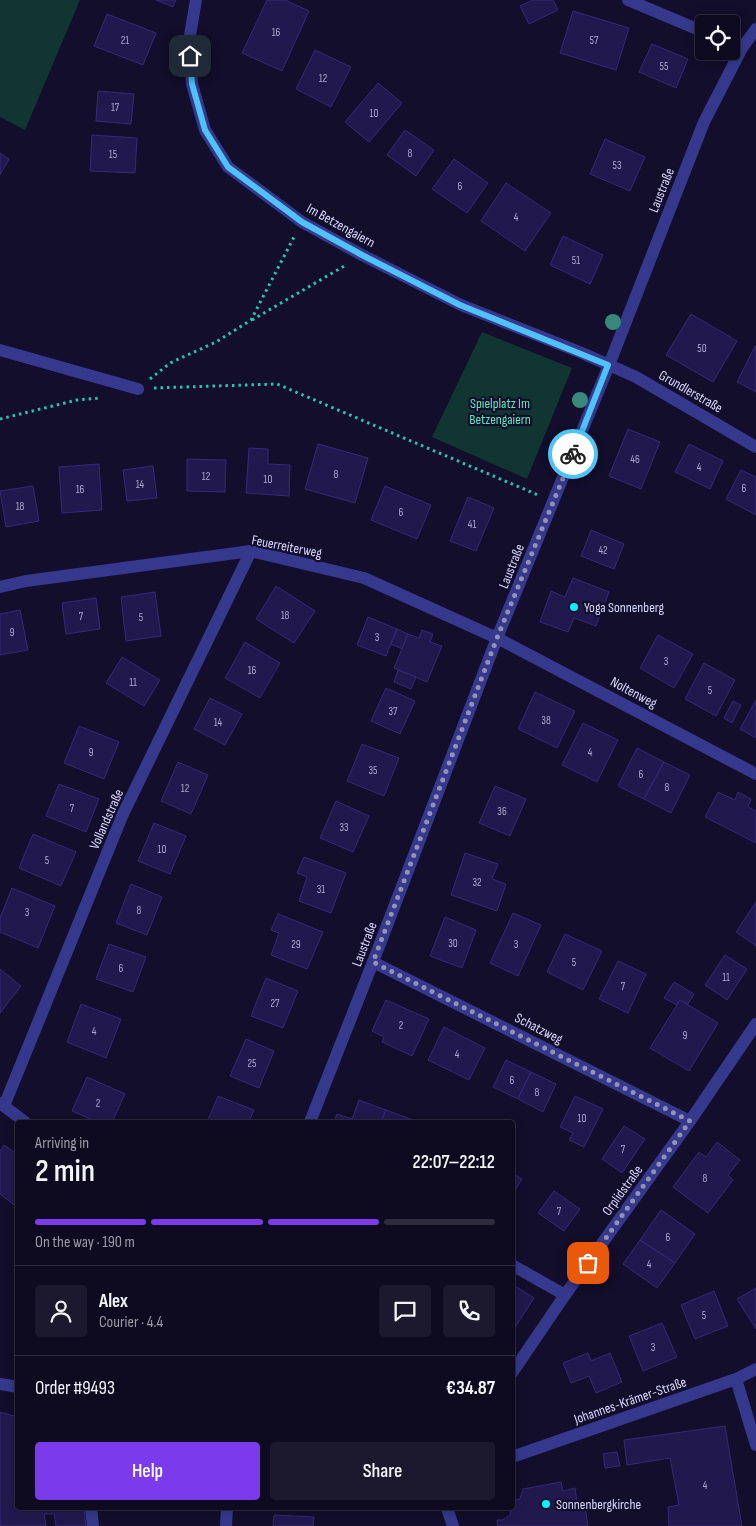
<!DOCTYPE html>
<html lang="en">
<head>
<meta charset="utf-8">
<style>
	body { margin:0; font-family:"Sofia Sans Condensed",sans-serif; background:#1c182d; color:#f1f3f6; height:100vh; display:flex; flex-direction:column; font-size:19px; white-space:nowrap }
	* { box-sizing:border-box; margin:0 }
	p { font-size:16px; color:#9b9aa5 }
	.icon { flex:none; width:28px; height:28px; fill:none; stroke:currentColor; stroke-width:2; stroke-linecap:round; stroke-linejoin:round }
	.map { position:relative; flex:1; overflow:hidden }
	.panel { position:absolute; left:15px; top:1120px; width:500px; height:390px; display:flex; flex-direction:column; background:#0e0a20; border-radius:5px; box-shadow:0 2px 12px #0003,0 0 0 1px #2e2b3e }
	.panel>* { flex:none }
	.controls { position:absolute; left:695px; top:15px; display:grid; gap:10px }
	.controls a { display:grid; place-items:center; width:45px; height:45px; border-radius:5px; background:#0e0a20; box-shadow:0 2px 12px #0003,0 0 0 1px #2e2b3e; font-size:25px }
	.pin { position:absolute; display:grid; place-items:center; width:42px; height:42px; color:#fff; margin:-21px; border-radius:10px; box-shadow:0 2px 8px #0006 }
	.courier { position:absolute; display:grid; place-items:center; width:50px; height:50px; margin:-25px; border:4px solid #4fc3f7; border-radius:50%; background:#fff; color:#222; box-shadow:0 1px 6px #0007 }
	.overview em { font-style:normal; font-weight:600 }
	.overview div { display:flex; flex-direction:column-reverse }
	.overview { display:flex; align-items:center; justify-content:space-between; height:85px; padding:0 20px }
	h1 { font-size:32px; font-weight:600; line-height:38px }
	.bar { display:grid; grid-template-columns:repeat(4,1fr); gap:8px 5px; align-content:center; height:60px; padding:0 20px }
	.bar i { height:6px; border-radius:4px; background:#2e2b3e }
	.bar .on { background:#7c3aed }
	.bar p { grid-column:span 4 }
	.line { display:flex; align-items:center; gap:12px; padding:0 20px; border-top:1px solid #2e2b3e }
	.line div { flex:1 }
	.round { display:grid; place-items:center; flex:none; width:52px; height:52px; border-radius:5px; background:#1c182d }
	.button { display:flex; gap:10px; margin-top:auto; padding:10px 20px }
	.button a { flex:1; height:58px; border-radius:5px; background:#7c3aed; color:#fff; font-size:20px; font-weight:600; line-height:58px; text-align:center }
	.button a+a { background:#1c182d; color:#f1f3f6 }
	.map>svg:first-child { display:block }
	.green { fill:#113532 }
	.building { fill:#21194d; stroke:#35297b }
	.lines { fill:none; stroke-linecap:round; stroke-linejoin:round }
	.path { stroke:#26c5b3; stroke-width:3; stroke-dasharray:2.5 4; stroke-linecap:butt }
	.service { stroke:#36388d; stroke-width:12 }
	.minor { stroke:#36388d; stroke-width:12 }
	.tertiary { stroke:#36388d; stroke-width:12 }
	.tree { fill:#3a877b }
	.done { stroke:#9591b5; stroke-width:5; stroke-dasharray:0 9 }
	.route { stroke:#4fc3f7; stroke-width:6 }
	.poi-dot { fill:#04f4ff; stroke:#120e2b; stroke-width:2 }
	.labels { text-anchor:middle; stroke-width:4.5; stroke-linejoin:round; paint-order:stroke }
	.number-label { font-size:11px; fill:#aca8d2 }
	.street-label { font-size:14px; fill:#dbd8ff; stroke:#120e2b }
	.park-label { font-size:14px; fill:#5aeabd; stroke:#120e2b }
	.poi-label { font-size:14px; fill:#dbd8ff; stroke:#120e2b; text-anchor:start }
</style>
</head>
<body>
<div class="map">
<svg width="756" height="1526" viewBox="0 0 756 1526">
	<rect width="100%" height="100%" fill="#120e2b"/>
	<g class="green">
		<polygon points="0,0 80,0 25,130 0,117"/>
		<polygon points="482,332 572,368 527,479 432,437"/>
	</g>
	<g class="building">
		<polygon points="156,0 176,0 173,7"/>
		<polygon points="267,0 285,0 309,11 282,71 242,53"/>
		<polygon points="533,0 553,0 558,10 529,24 520,6"/>
		<polygon points="573,11 629,28 616,70 560,53"/>
		<polygon points="107,14 156,33 143,65 94,46"/>
		<polygon points="652,44 688,59 676,88 639,72"/>
		<polygon points="315,50 351,67 331,107 296,89"/>
		<polygon points="378,83 402,103 369,142 345,122"/>
		<polygon points="98,91 134,94 131,124 96,121"/>
		<polygon points="405,130 434,150 416,176 387,155"/>
		<polygon points="92,135 137,138 135,173 90,171"/>
		<polygon points="605,139 645,157 630,191 590,174"/>
		<polygon points="0,153 9,159 0,175"/>
		<polygon points="454,159 488,183 467,213 432,189"/>
		<polygon points="506,183 551,213 525,251 481,221"/>
		<polygon points="563,236 603,255 590,284 550,265"/>
		<polygon points="691,314 737,341 713,382 666,355"/>
		<polygon points="755,346 756,346 756,392 737,382"/>
		<polygon points="628,429 660,442 641,489 609,476"/>
		<polygon points="318,444 368,458 355,503 305,489"/>
		<polygon points="689,444 723,461 710,489 675,472"/>
		<polygon points="249,448 268,449 268,464 290,465 289,496 246,493"/>
		<polygon points="187,459 226,460 225,492 187,491"/>
		<polygon points="99,464 102,510 62,513 59,467"/>
		<polygon points="153,466 157,498 127,501 123,470"/>
		<polygon points="741,470 756,477 756,515 726,499"/>
		<polygon points="33,486 39,521 6,527 0,491"/>
		<polygon points="385,486 431,505 417,539 371,520"/>
		<polygon points="468,497 494,508 476,551 450,541"/>
		<polygon points="591,530 624,544 614,569 581,556"/>
		<polygon points="573,578 609,592 596,626 574,618 568,632 540,622 551,591 565,597"/>
		<polygon points="276,586 315,611 294,643 256,619"/>
		<polygon points="155,592 161,636 126,641 121,597"/>
		<polygon points="96,598 100,629 66,634 62,603"/>
		<polygon points="20,610 28,650 0,655 0,614"/>
		<polygon points="368,617 397,629 386,656 357,645"/>
		<polygon points="397,629 408,634 402,649 391,644"/>
		<polygon points="422,630 433,634 430,642 442,646 427,682 394,668 408,634 419,638"/>
		<polygon points="658,635 693,654 674,688 640,668"/>
		<polygon points="245,642 280,663 260,698 225,678"/>
		<polygon points="122,657 160,680 144,706 106,683"/>
		<polygon points="704,663 735,680 716,716 685,699"/>
		<polygon points="398,670 416,677 411,689 394,682"/>
		<polygon points="386,688 415,701 400,734 371,721"/>
		<polygon points="535,692 575,711 557,748 518,729"/>
		<polygon points="210,698 242,714 225,745 194,729"/>
		<polygon points="756,700 756,738 740,729"/>
		<polygon points="733,701 741,705 732,723 724,718"/>
		<polygon points="583,723 618,740 597,782 562,765"/>
		<polygon points="79,726 119,742 104,779 64,763"/>
		<polygon points="362,744 399,758 384,796 347,781"/>
		<polygon points="637,748 664,762 644,799 618,786"/>
		<polygon points="178,762 208,775 191,814 161,801"/>
		<polygon points="664,762 690,775 671,813 644,799"/>
		<polygon points="59,784 99,799 86,832 46,816"/>
		<polygon points="495,786 526,799 510,836 479,823"/>
		<polygon points="718,792 735,800 738,792 751,799 748,807 756,811 756,843 705,817"/>
		<polygon points="336,801 369,816 353,852 320,838"/>
		<polygon points="154,823 186,836 170,874 138,861"/>
		<polygon points="33,834 76,852 61,886 19,868"/>
		<polygon points="465,853 498,864 492,879 506,884 497,911 451,895"/>
		<polygon points="304,857 346,873 331,913 299,901 307,877 297,873"/>
		<polygon points="131,884 162,897 147,935 116,923"/>
		<polygon points="12,888 55,906 38,948 0,932 0,918"/>
		<polygon points="756,902 756,946 736,932"/>
		<polygon points="513,913 541,925 518,976 490,963"/>
		<polygon points="278,914 323,932 307,969 271,955 279,933 271,930"/>
		<polygon points="445,917 476,930 462,968 430,956"/>
		<polygon points="565,934 602,951 583,990 547,972"/>
		<polygon points="109,944 146,957 133,992 96,979"/>
		<polygon points="725,955 747,969 727,1000 705,985"/>
		<polygon points="618,961 646,974 628,1013 599,999"/>
		<polygon points="0,969 21,986 0,1013"/>
		<polygon points="266,978 298,991 283,1028 251,1016"/>
		<polygon points="674,982 694,994 688,1004 680,1000 677,1005 664,998"/>
		<polygon points="386,1000 429,1019 412,1056 382,1042 384,1037 372,1031"/>
		<polygon points="680,1000 718,1023 689,1071 650,1048"/>
		<polygon points="81,1004 121,1019 106,1058 67,1042"/>
		<polygon points="444,1027 485,1048 469,1080 428,1060"/>
		<polygon points="246,1039 274,1051 259,1088 230,1076"/>
		<polygon points="506,1060 531,1072 518,1099 493,1087"/>
		<polygon points="531,1072 556,1084 543,1112 518,1099"/>
		<polygon points="87,1077 125,1094 112,1122 97,1122 72,1111"/>
		<polygon points="218,1096 254,1110 249,1122 207,1122"/>
		<polygon points="575,1096 603,1109 584,1147 569,1140 573,1133 560,1127"/>
		<polygon points="359,1100 386,1110 381,1122 351,1122"/>
		<polygon points="386,1110 413,1120 412,1122 381,1122"/>
		<polygon points="337,1114 352,1119 351,1122 334,1122"/>
		<polygon points="624,1126 645,1139 622,1173 602,1159"/>
		<polygon points="717,1142 740,1160 728,1175 733,1180 708,1213 673,1187 699,1152 706,1157"/>
		<polygon points="4,1145 18,1155 18,1208 0,1194 0,1151"/>
		<polygon points="512,1173 522,1179 512,1195"/>
		<polygon points="554,1191 580,1209 564,1231 538,1213"/>
		<polygon points="661,1210 695,1234 675,1263 640,1240"/>
		<polygon points="640,1240 675,1263 657,1288 623,1264"/>
		<polygon points="512,1284 534,1298 514,1329 512,1328"/>
		<polygon points="756,1288 756,1329 737,1299"/>
		<polygon points="714,1291 728,1326 695,1339 681,1305"/>
		<polygon points="662,1323 677,1357 643,1371 629,1336"/>
		<polygon points="588,1353 591,1361 610,1353 622,1382 596,1393 589,1376 571,1383 563,1363"/>
		<polygon points="0,1412 18,1417 18,1508 84,1508 86,1526 56,1526 54,1514 44,1514 46,1526 0,1526"/>
		<polygon points="725,1426 742,1526 669,1526 668,1507 679,1505 670,1458 627,1465 624,1440"/>
		<polygon points="617,1452 620,1466 605,1468 603,1454"/>
		<polygon points="561,1482 563,1491 575,1488 578,1509 585,1507 588,1526 498,1526 497,1520 503,1520 511,1514 510,1510 507,1508 512,1508 516,1500 520,1499 523,1489"/>
		<polygon points="274,1515 314,1517 313,1526 273,1526"/>
	</g>
	<g class="lines">
		<g class="path">
			<polyline points="252,320 346,265"/>
			<polyline points="150,379 170,363 216,342 251,320 294,237"/>
			<polyline points="154,388 277,384 538,495"/>
			<polyline points="0,419 77,400 100,398"/>
		</g>
		<g class="service">
			<polyline points="628,0 704,32"/>
			<polyline points="731,44 742,48"/>
			<polyline points="0,350 138,389"/>
			<polyline points="91,1508 93,1526"/>
		</g>
		<g class="minor">
			<polyline points="196,0 189,41 192,84 205,130 228,167 302,222 362,255 461,305 582,353 636,377 756,447"/>
			<polyline points="0,587 26,581 251,551 364,578 497,638 756,774"/>
			<polyline points="373,962 690,1121"/>
			<polyline points="0,1103 25,1122"/>
			<polyline points="4,1106 123,814 251,551"/>
			<polyline points="512,1265 565,1295"/>
			<polyline points="512,1373 565,1295 690,1121 756,1024"/>
			<polyline points="736,1379 756,1445"/>
			<polyline points="0,1384 18,1387"/>
			<polyline points="512,1457 736,1379 756,1369"/>
			<polyline points="447,1508 453,1526"/>
		</g>
		<g class="tertiary">
			<polyline points="310,1122 373,962 497,638 609,365 704,122 742,48 756,29"/>
			<polyline points="226,1526 227,1508"/>
		</g>
	</g>
	<g class="tree">
		<circle cx="613" cy="322" r="8"/>
		<circle cx="580" cy="400" r="8"/>
	</g>
	<g class="lines">
		<polyline class="done" points="573,454 497,638 373,962 690,1121 588,1263"/>
		<polyline class="route" points="190,56 192,84 205,130 228,167 302,222 362,255 460,305 608,365 573,454"/>
	</g>
	<g class="poi-dot">
		<circle cx="574" cy="607" r="5"/>
		<circle cx="546" cy="1504" r="5"/>
	</g>
	<g class="labels">
		<g class="number-label">
			<text x="276" y="36">16</text>
			<text x="125" y="44">21</text>
			<text x="594" y="44">57</text>
			<text x="664" y="70">55</text>
			<text x="323" y="82">12</text>
			<text x="115" y="111">17</text>
			<text x="374" y="117">10</text>
			<text x="410" y="157">8</text>
			<text x="113" y="158">15</text>
			<text x="617" y="169">53</text>
			<text x="460" y="190">6</text>
			<text x="516" y="221">4</text>
			<text x="576" y="264">51</text>
			<text x="702" y="352">50</text>
			<text x="635" y="463">46</text>
			<text x="699" y="471">4</text>
			<text x="336" y="478">8</text>
			<text x="206" y="480">12</text>
			<text x="268" y="483">10</text>
			<text x="140" y="488">14</text>
			<text x="744" y="492">6</text>
			<text x="80" y="493">16</text>
			<text x="20" y="510">18</text>
			<text x="401" y="516">6</text>
			<text x="472" y="528">41</text>
			<text x="603" y="554">42</text>
			<text x="285" y="619">18</text>
			<text x="81" y="620">7</text>
			<text x="141" y="621">5</text>
			<text x="12" y="636">9</text>
			<text x="377" y="641">3</text>
			<text x="666" y="665">3</text>
			<text x="252" y="674">16</text>
			<text x="133" y="686">11</text>
			<text x="710" y="694">5</text>
			<text x="393" y="715">37</text>
			<text x="546" y="724">38</text>
			<text x="218" y="726">14</text>
			<text x="91" y="756">9</text>
			<text x="590" y="756">4</text>
			<text x="373" y="774">35</text>
			<text x="641" y="778">6</text>
			<text x="667" y="791">8</text>
			<text x="185" y="792">12</text>
			<text x="72" y="812">7</text>
			<text x="502" y="815">36</text>
			<text x="344" y="831">33</text>
			<text x="162" y="853">10</text>
			<text x="47" y="864">5</text>
			<text x="477" y="886">32</text>
			<text x="321" y="893">31</text>
			<text x="139" y="914">8</text>
			<text x="27" y="916">3</text>
			<text x="453" y="947">30</text>
			<text x="296" y="948">29</text>
			<text x="516" y="948">3</text>
			<text x="574" y="966">5</text>
			<text x="121" y="972">6</text>
			<text x="726" y="981">11</text>
			<text x="623" y="990">7</text>
			<text x="275" y="1007">27</text>
			<text x="401" y="1029">2</text>
			<text x="94" y="1035">4</text>
			<text x="685" y="1039">9</text>
			<text x="457" y="1058">4</text>
			<text x="252" y="1067">25</text>
			<text x="512" y="1084">6</text>
			<text x="537" y="1096">8</text>
			<text x="98" y="1107">2</text>
			<text x="582" y="1122">10</text>
			<text x="623" y="1153">7</text>
			<text x="705" y="1182">8</text>
			<text x="559" y="1215">7</text>
			<text x="668" y="1241">6</text>
			<text x="649" y="1268">4</text>
			<text x="704" y="1319">5</text>
			<text x="653" y="1351">3</text>
			<text x="705" y="1489">4</text>
		</g>
		<g class="street-label">
			<text transform="translate(661 190) rotate(-68)" y="5">Laustraße</text>
			<text transform="translate(341 225) rotate(29)" y="5">Im Betzengaiern</text>
			<text transform="translate(691 391) rotate(30)" y="5">Grundlerstraße</text>
			<text transform="translate(287 546) rotate(11)" y="5">Feuerreiterweg</text>
			<text transform="translate(511 566) rotate(-68)" y="5">Laustraße</text>
			<text transform="translate(634 692) rotate(28)" y="5">Noltenweg</text>
			<text transform="translate(106 819) rotate(-66)" y="5">Vollandstraße</text>
			<text transform="translate(364 944) rotate(-69)" y="5">Laustraße</text>
			<text transform="translate(539 1028) rotate(27)" y="5">Schatzweg</text>
			<text transform="translate(622 1190) rotate(-54)" y="5">Orplidstraße</text>
			<text transform="translate(630 1400) rotate(-19)" y="5">Johannes-Krämer-Straße</text>
		</g>
		<g class="park-label">
			<text x="500" y="408">Spielplatz Im<tspan x="500" dy="16">Betzengaiern</tspan></text>
		</g>
		<g class="poi-label">
			<text x="584" y="612">Yoga Sonnenberg</text>
			<text x="556" y="1509">Sonnenbergkirche</text>
		</g>
	</g>
</svg>
<div class="controls">
<a><svg class="icon" aria-label="locate" viewBox="0 0 24 24"><circle cx="12" cy="12" r="6"/><path d="M12 2v4M12 18v4M2 12h4M18 12h4"/></svg></a>
</div>
<div class="pin" style="left:588px;top:1263px;background:#ea580c"><svg class="icon" aria-label="bag" viewBox="0 0 24 24"><path d="M5 8h14l-1 12H6zM9 8a3 3 0 0 1 6 0"/></svg></div>
<div class="pin" style="left:190px;top:56px;background:#1f2937"><svg class="icon" aria-label="home" viewBox="0 0 24 24"><path d="M3 11l9-7 9 7M6 9v11h12V9"/></svg></div>
<div class="courier" style="left:573px;top:454px"><svg class="icon" aria-label="bike" viewBox="0 0 24 24"><circle cx="6" cy="16" r="4"/><circle cx="18" cy="16" r="4"/><path d="M6 16l4-8h5l3 8M10 8l3 8H6M13 5h3"/></svg></div>
<section class="panel">
<div class="overview"><div><h1>2 min</h1><p>Arriving in</p></div><em>22:07–22:12</em></div>
<div class="bar"><i class="on"></i><i class="on"></i><i class="on"></i><i></i><p>On the way · 190 m</p></div>
<div class="line" style="height:90px"><a class="round"><svg class="icon" aria-label="person" viewBox="0 0 24 24"><circle cx="12" cy="8" r="4"/><path d="M4 21q1-7 8-7t8 7"/></svg></a><div><b>Alex</b><p>Courier · 4.4</p></div><a class="round"><svg class="icon" aria-label="chat" viewBox="0 0 24 24"><path d="M4 5h16v11H9l-5 4z"/></svg></a><a class="round"><svg class="icon" aria-label="phone" viewBox="0 0 24 24"><path d="M5 4h4l2 5-3 2q2 4 5 5l2-3 5 2v4C11 20 4 13 5 4z"/></svg></a></div>
<div class="line" style="height:65px"><div>Order #9493</div><b>€34.87</b></div>
<div class="button"><a>Help</a><a>Share</a></div>
</section>
</div>
</body>
</html>
